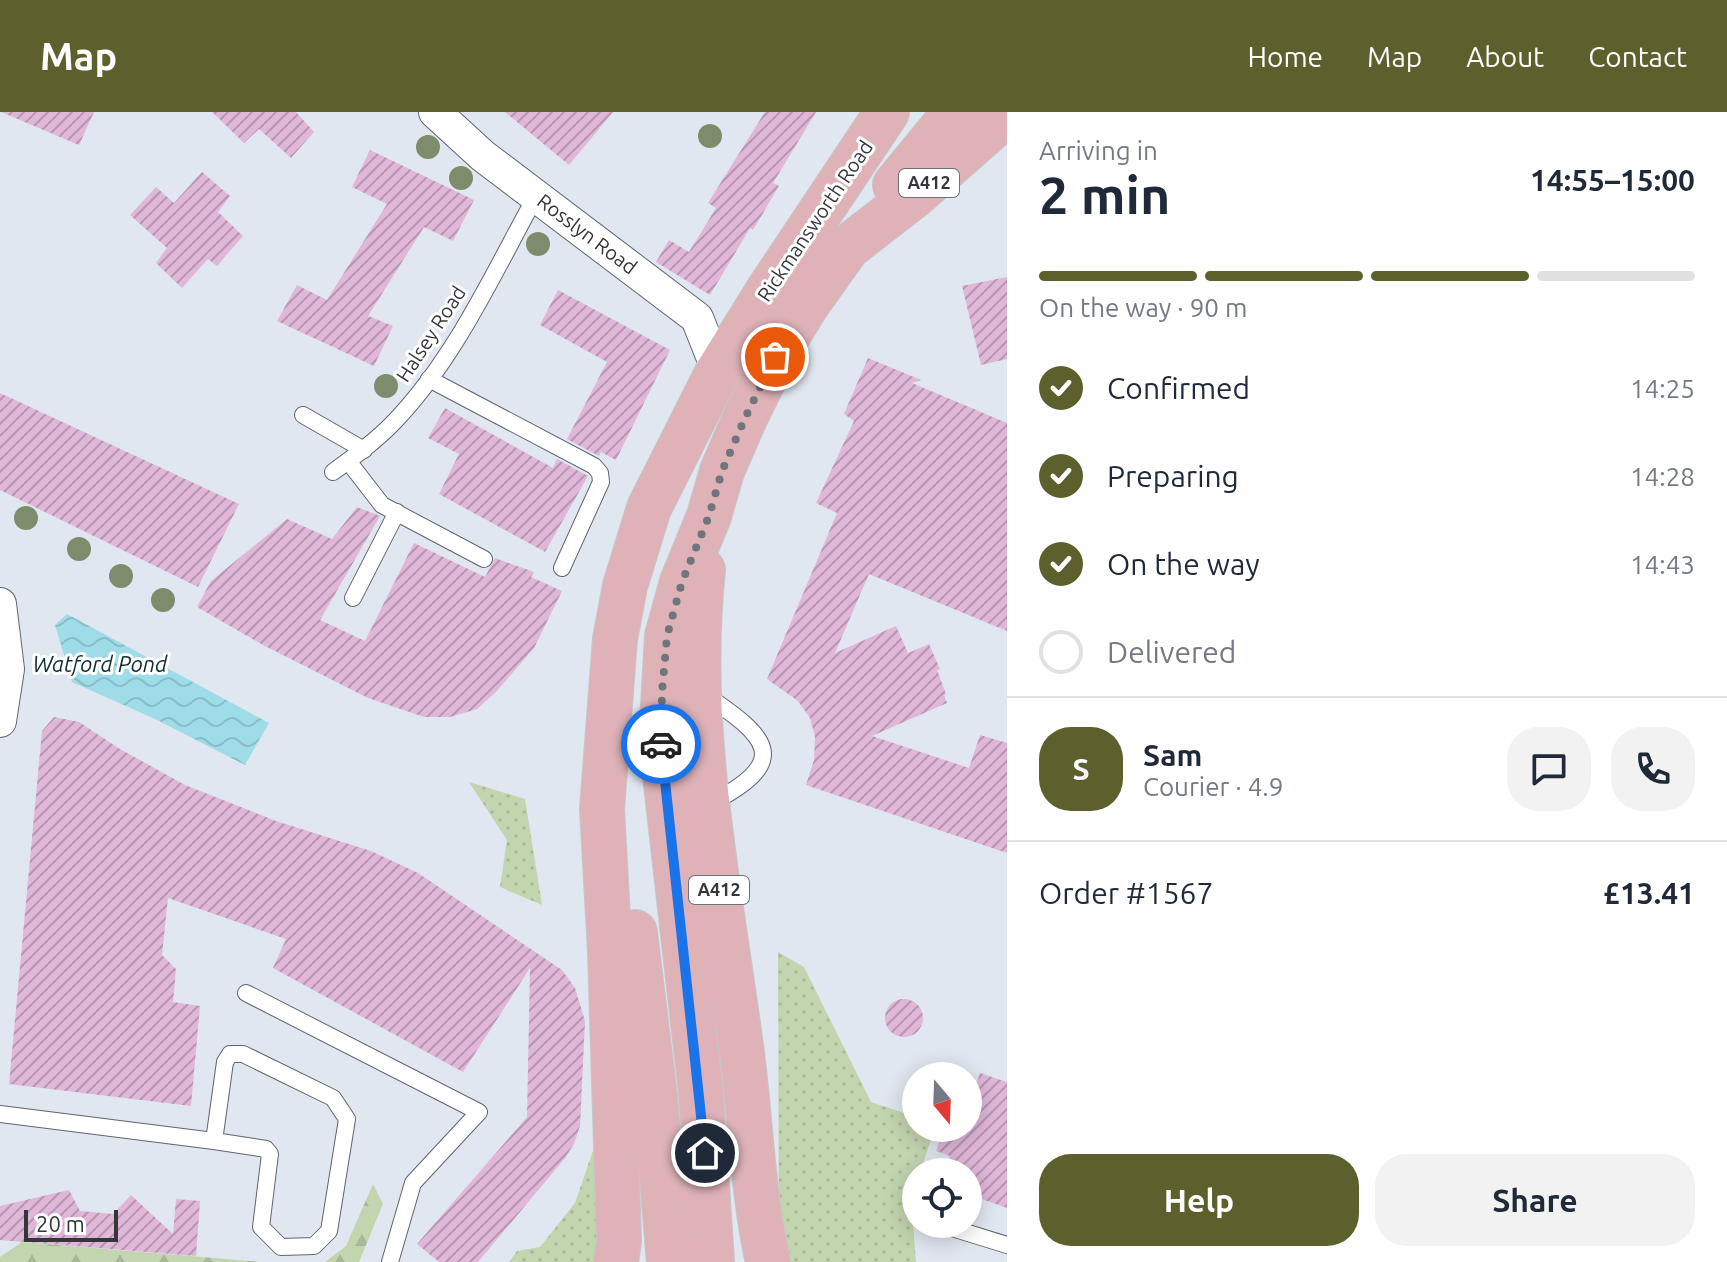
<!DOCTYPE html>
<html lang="en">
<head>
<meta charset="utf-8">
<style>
	body { margin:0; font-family:Ubuntu,sans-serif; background:#f2f2f3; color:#1f2937; height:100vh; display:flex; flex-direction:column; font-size:30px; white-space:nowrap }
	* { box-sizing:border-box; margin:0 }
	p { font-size:26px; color:#747a83 }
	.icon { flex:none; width:44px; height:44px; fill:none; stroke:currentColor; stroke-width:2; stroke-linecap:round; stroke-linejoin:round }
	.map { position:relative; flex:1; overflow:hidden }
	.sheet { display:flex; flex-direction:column; background:#fff; width:720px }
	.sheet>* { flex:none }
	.needle { width:52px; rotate:161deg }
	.fabs { position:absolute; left:902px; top:950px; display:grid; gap:16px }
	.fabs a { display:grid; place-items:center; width:80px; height:80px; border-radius:50%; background:#fff; box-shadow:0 4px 20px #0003; font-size:40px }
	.scale { position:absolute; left:24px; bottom:20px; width:94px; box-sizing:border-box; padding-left:8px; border:4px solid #34363a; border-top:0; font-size:22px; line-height:28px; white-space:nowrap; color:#34363a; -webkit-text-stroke:6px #fff; paint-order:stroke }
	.pin { position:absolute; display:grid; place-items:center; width:68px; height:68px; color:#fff; margin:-34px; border:4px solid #fff; border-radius:50%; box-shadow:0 2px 8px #0007 }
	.courier { position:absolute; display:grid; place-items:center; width:80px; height:80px; margin:-40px; border:6px solid #1a73e8; border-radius:50%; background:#fff; color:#222; box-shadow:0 2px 10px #0007 }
	.summary em { font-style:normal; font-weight:700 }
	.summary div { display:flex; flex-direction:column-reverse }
	.summary { display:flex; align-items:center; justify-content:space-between; height:136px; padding:0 32px }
	h1 { font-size:52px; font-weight:700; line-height:60px }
	.bar { display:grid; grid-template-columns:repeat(4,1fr); gap:12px 8px; align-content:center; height:96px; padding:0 32px }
	.bar i { height:10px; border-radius:6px; background:#e0e1e3 }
	.bar .current { background:#5d602d }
	.bar p { grid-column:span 4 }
	.line { display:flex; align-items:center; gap:20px; padding:0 32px; border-top:2px solid #e0e1e3 }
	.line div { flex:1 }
	.round { display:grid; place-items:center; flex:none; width:84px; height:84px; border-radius:32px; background:#f2f2f3 }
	ol { padding:0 32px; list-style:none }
	li { display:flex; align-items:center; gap:24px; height:88px }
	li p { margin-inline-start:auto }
	li .icon { padding:8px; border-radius:50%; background:#5d602d; color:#fff; stroke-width:4 }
	li:last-child { color:#747a83 }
	li i { width:44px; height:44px; border:4px solid #e0e1e3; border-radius:50% }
	.primary-button { display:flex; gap:16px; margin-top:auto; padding:16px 32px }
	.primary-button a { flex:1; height:92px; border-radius:32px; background:#5d602d; color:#fff; font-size:32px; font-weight:700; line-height:92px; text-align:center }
	.primary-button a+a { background:#f2f2f3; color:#1f2937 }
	header { display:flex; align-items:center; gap:48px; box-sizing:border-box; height:112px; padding:0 40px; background:#5d602d; color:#fff }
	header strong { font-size:38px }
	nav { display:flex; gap:44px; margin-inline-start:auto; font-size:28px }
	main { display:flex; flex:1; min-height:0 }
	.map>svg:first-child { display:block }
	.grass { fill:url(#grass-dots) }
	.forest { fill:url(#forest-firs) }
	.water { fill:url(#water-waves) }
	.building { fill:url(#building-hatch) }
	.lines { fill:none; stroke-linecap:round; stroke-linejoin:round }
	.lane-casing { stroke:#60646c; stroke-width:18 }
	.street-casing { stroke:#60646c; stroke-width:34 }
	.primary-casing { stroke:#c6c7c8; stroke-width:46 }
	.lane { stroke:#fff; stroke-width:16 }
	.street { stroke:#fff; stroke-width:32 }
	.primary { stroke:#deb2b7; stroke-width:44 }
	.tree { fill:#7d8d6c }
	.done { stroke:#71747a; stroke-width:8; stroke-dasharray:0 14.4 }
	.route { stroke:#1a73e8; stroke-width:10 }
	.labels { text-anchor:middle; stroke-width:6; stroke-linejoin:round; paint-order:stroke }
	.shield { fill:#fff; stroke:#717275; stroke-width:2 }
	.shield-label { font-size:18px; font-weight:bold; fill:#34363a }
	.street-label { font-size:20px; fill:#34363a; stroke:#fff }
	.water-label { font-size:22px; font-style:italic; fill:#0f2e34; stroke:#fff }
</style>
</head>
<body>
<header>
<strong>Map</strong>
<nav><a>Home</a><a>Map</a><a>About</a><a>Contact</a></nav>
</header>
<main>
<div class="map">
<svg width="1007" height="1150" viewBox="0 0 1007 1150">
	<defs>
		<pattern id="grass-dots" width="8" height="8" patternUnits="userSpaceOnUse" patternTransform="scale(2)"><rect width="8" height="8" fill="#c3d5af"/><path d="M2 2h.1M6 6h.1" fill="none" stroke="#a8b797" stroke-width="1.8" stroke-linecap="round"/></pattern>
		<pattern id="forest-firs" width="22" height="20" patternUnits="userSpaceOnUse" patternTransform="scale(2)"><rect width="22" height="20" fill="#c3d5af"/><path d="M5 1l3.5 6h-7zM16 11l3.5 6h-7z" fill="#a8b797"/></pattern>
		<pattern id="water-waves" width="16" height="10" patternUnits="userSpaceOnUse" patternTransform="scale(2)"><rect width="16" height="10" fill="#9edce7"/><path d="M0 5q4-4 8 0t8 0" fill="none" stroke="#89bdc7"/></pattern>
		<pattern id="building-hatch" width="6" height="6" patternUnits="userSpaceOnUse" patternTransform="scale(2)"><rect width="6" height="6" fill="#e0b7d9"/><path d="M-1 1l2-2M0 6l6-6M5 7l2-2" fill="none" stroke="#b696b1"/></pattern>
	</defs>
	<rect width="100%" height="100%" fill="#e1e7f0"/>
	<g class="grass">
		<polygon points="469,670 525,687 542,793 500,775 507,728"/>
		<polygon points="778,840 804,855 871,990 916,1005 916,1016 935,1016 920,1060 916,1060 916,1071 911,1086 916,1150 783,1150 779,1139"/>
		<polygon points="596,1030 601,1091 596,1150 509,1150 517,1139 540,1135 575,1091"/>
	</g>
	<g class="forest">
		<polygon points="373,1072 383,1092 359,1150 325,1150 346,1134"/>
		<polygon points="22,1130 261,1150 0,1150 0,1145"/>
	</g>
	<polygon class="water" points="67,502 269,611 245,653 155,607 72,570 55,513"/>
	<g class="building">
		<polygon points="1,0 94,0 79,33"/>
		<polygon points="212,0 296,0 314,20 291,46 259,17 244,31"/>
		<polygon points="505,0 613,0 569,53"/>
		<polygon points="765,0 816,0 773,71 779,74 753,118 750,116 710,183 656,150 669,128 689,140 716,96 708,91"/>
		<polygon points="370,38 474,88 453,129 424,115 368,204 393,214 374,254 277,209 297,173 327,188 387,92 352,75"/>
		<polygon points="202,60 230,84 218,100 243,124 217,154 208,147 182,176 156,151 167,136 130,103 156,75 174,91"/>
		<polygon points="1007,165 1007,247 981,253 962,174"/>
		<polygon points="558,178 670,238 616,348 601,340 599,344 567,327 607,250 540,213"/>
		<polygon points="868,246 921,268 912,271 1007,311 1007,519 869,462 835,541 896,514 908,541 929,532 940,557 937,558 946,582 944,583 947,591 872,624 969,656 980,623 1007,631 1007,741 806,673 814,648 815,625 810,606 798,589 767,567 837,401 816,391 854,309 844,302"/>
		<polygon points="0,281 239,392 198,475 0,378"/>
		<polygon points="445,296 553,356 557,347 588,364 545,440 439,382 459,342 428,326"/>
		<polygon points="357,395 380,404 320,508 365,529 414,431 485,465 495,446 534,460 531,465 562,479 534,536 496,580 477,597 450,605 424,605 368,586 263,533 197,495 211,469 287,407 332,427"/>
		<polygon points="54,605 79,610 120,637 185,673 276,709 371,739 418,761 562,858 575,876 585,909 580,1014 574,1032 565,1046 478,1150 439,1150 417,1132 527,1005 530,856 463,960 273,856 286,827 168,786 162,843 176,857 173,890 200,894 191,994 9,972 42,619"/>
		<circle cx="904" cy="906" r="19"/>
		<polygon points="980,961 1007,970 1007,1096 968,1082 968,1060 945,1060 950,1044 936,1039 944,1016 968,1016 968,995"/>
		<polygon points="69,1078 80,1099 113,1102 131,1083 173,1122 176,1087 200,1089 196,1144 0,1128 0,1094"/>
	</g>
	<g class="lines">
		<g class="lane-casing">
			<g id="lane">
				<polyline points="429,267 594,354 600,361 601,370 562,456"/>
				<polyline points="303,303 364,338"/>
				<polyline points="348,349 382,393 484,447"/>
				<path d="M333,360C355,344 377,328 395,309C456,245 494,160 536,84"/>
				<polyline points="353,486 397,400"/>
				<path d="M704,582C768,625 794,649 709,692"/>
				<polyline points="246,881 479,1000 413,1071 390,1150"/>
				<polygon points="230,942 243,942 333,986 347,1007 329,1119 314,1134 281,1135 261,1115 270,1042 266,1037 214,1029 225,950"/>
				<polyline points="0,1002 214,1029"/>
				<polyline points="939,1112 1007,1133"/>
			</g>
		</g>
		<g class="street-casing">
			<g id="street">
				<polyline points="435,0 483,44 697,206 718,259"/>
				<polyline points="0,492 8,557 0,609"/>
			</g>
		</g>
		<g class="primary-casing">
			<g id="primary">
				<polyline points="895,73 955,0"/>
				<path d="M703,458C686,617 720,777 741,934C751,1006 752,1079 768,1150"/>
				<polyline points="635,820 655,984 669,1150"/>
				<polyline points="616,1150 619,1129 610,840 602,697 615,527 625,474 649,396 718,259 767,180 887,0"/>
				<polyline points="712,1150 701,981 661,628 667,524 682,470 709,404 722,359 745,306 775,245 806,194 848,135 915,83 1007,2"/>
			</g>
		</g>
		<use href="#lane" class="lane"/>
		<use href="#street" class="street"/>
		<use href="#primary" class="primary"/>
	</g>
	<g class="tree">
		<circle cx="710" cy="24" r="12"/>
		<circle cx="428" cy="35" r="12"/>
		<circle cx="461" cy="66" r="12"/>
		<circle cx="538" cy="132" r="12"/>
		<circle cx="386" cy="274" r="12"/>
		<circle cx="26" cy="406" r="12"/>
		<circle cx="79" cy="437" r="12"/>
		<circle cx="121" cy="464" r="12"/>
		<circle cx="163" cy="488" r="12"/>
	</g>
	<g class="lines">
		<polyline class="done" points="661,632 662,580 667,524 682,470 709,404 722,359 745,306 775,245"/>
		<polyline class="route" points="661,632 705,1041"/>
	</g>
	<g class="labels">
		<g class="shield">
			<rect x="899" y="57" width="60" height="28" rx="6"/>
			<rect x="689" y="764" width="60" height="28" rx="6"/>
		</g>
		<g class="shield-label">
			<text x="929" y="77">A412</text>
			<text x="719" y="784">A412</text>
		</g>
		<g class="street-label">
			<text transform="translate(815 109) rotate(-56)" y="7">Rickmansworth Road</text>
			<text transform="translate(587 122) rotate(37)" y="7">Rosslyn Road</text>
			<text transform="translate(431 222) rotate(-57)" y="7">Halsey Road</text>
		</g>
		<g class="water-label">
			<text x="100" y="560">Watford Pond</text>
		</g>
	</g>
</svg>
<div class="fabs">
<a><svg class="needle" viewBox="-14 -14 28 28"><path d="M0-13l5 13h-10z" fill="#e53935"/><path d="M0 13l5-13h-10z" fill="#747a83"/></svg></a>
<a><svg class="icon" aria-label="locate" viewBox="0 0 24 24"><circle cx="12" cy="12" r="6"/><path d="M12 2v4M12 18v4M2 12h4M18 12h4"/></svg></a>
</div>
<div class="scale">20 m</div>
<div class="pin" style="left:775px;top:245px;background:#ea580c"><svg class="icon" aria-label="bag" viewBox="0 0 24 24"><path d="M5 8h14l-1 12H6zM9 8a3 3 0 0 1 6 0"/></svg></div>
<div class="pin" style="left:705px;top:1041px;background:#1f2937"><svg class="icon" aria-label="home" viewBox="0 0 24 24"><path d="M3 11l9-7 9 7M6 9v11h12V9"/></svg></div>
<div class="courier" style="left:661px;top:632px"><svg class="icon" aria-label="car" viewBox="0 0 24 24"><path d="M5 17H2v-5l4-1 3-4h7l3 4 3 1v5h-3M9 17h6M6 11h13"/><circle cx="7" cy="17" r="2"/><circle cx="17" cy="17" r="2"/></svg></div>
</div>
<section class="sheet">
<div class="summary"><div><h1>2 min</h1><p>Arriving in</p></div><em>14:55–15:00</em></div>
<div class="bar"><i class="current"></i><i class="current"></i><i class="current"></i><i></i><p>On the way · 90 m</p></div>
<ol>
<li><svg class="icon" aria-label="check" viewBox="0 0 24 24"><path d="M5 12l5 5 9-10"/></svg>Confirmed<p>14:25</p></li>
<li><svg class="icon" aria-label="check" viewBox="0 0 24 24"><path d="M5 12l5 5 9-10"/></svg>Preparing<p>14:28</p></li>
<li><svg class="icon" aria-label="check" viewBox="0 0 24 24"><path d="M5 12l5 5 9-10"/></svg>On the way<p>14:43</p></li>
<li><i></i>Delivered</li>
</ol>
<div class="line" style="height:144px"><b class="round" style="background:#5d602d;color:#fff">S</b><div><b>Sam</b><p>Courier · 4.9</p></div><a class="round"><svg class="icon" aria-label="chat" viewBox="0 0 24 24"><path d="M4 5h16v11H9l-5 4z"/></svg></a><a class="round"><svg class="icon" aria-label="phone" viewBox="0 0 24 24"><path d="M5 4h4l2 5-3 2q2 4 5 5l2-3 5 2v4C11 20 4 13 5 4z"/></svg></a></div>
<div class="line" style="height:104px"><div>Order #1567</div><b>£13.41</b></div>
<div class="primary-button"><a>Help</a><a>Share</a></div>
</section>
</main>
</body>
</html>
